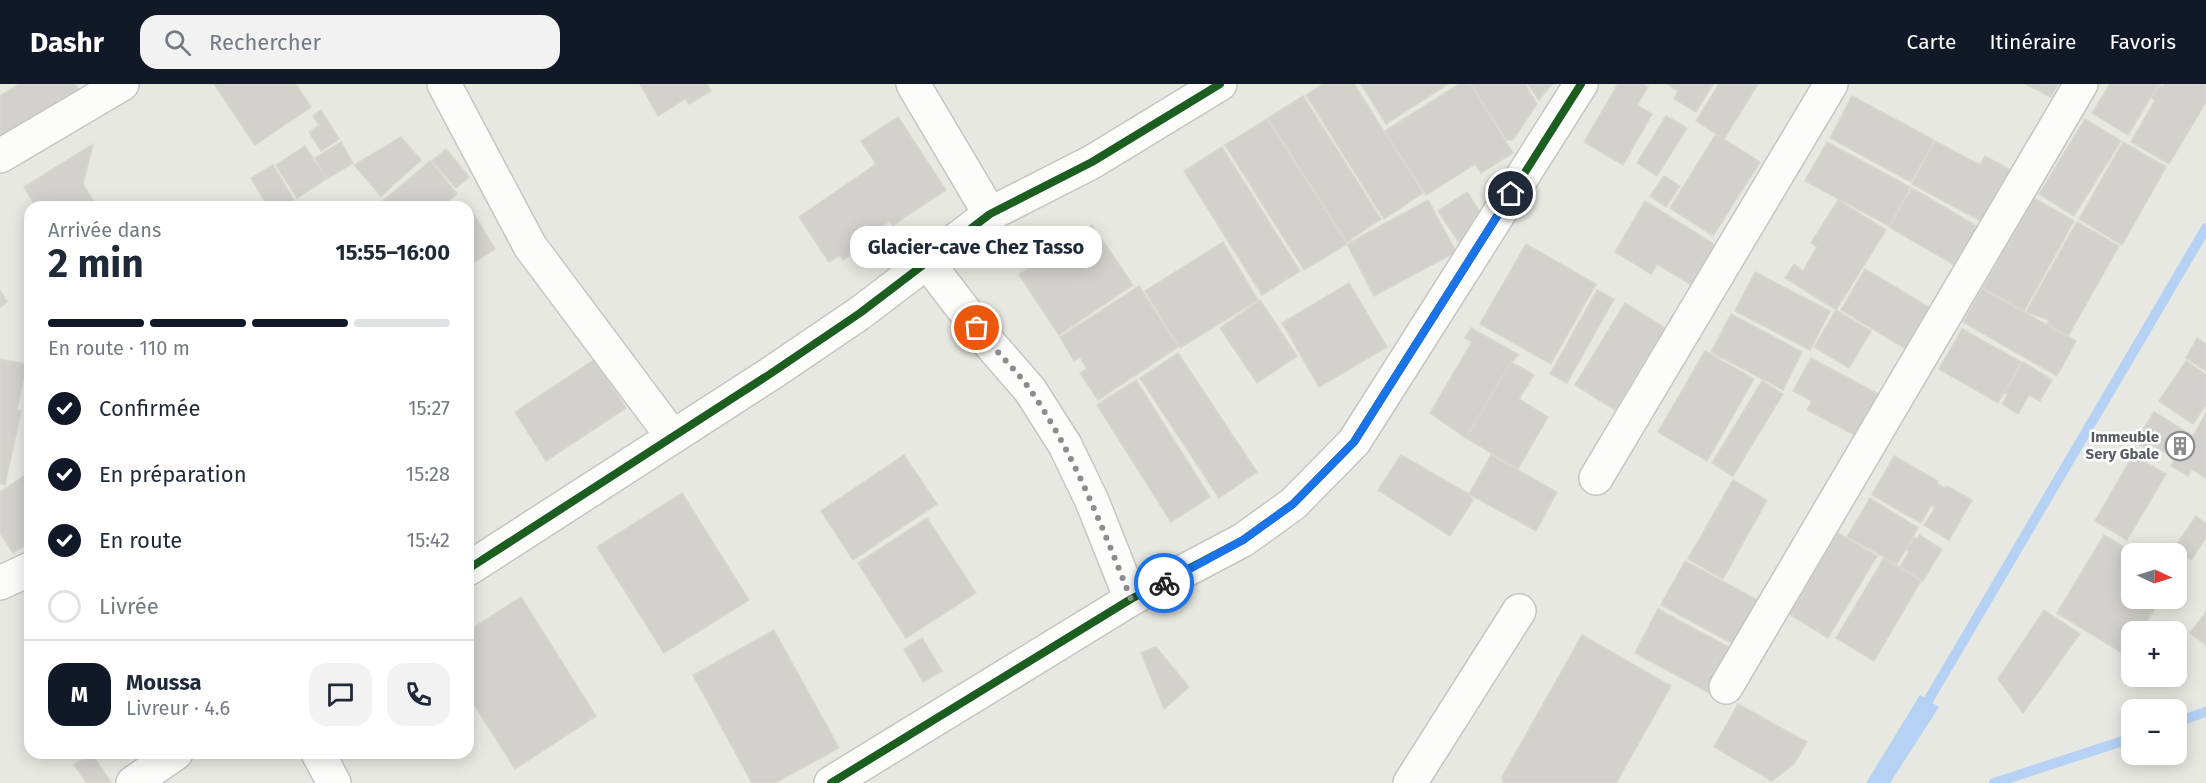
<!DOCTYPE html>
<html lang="fr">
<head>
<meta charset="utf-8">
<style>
	body { margin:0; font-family:"Fira Sans",sans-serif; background:#f2f2f3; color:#1f2937; height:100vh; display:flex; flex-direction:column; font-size:22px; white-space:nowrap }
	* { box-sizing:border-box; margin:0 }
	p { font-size:20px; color:#747a83 }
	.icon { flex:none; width:33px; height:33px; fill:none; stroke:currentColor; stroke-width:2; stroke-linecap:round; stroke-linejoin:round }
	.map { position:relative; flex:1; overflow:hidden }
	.sheet { position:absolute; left:24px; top:117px; width:450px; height:558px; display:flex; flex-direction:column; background:#fff; border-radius:18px; box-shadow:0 3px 15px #0003 }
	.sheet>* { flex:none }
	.needle { width:39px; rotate:94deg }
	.buttons { position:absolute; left:2121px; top:459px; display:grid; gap:12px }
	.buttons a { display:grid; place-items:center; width:66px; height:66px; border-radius:12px; background:#fff; box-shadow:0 3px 15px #0003; font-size:30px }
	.pin { position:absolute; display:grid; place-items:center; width:51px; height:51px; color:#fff; margin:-26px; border:3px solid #fff; border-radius:50%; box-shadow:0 2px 6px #0007 }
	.courier { position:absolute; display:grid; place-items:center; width:60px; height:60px; margin:-30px; border:4px solid #1a73e8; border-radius:50%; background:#fff; color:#222; box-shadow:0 2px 8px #0007 }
	.bubble { position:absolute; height:42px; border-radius:18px; background:#fff; box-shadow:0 3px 15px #0003; font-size:20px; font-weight:700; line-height:42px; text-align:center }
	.headline em { font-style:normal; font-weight:700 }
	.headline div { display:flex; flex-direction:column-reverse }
	.headline { display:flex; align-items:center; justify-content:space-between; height:102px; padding:0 24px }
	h1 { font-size:39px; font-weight:700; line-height:45px }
	.bar { display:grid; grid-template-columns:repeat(4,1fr); gap:9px 6px; align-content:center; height:72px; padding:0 24px }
	.bar i { height:8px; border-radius:4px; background:#e0e1e3 }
	.bar .current { background:#111827 }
	.bar p { grid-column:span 4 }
	.line { display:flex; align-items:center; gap:15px; padding:0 24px; border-top:2px solid #e0e1e3 }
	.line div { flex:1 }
	.round { display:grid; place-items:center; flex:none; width:63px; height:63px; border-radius:18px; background:#f2f2f3 }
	ol { padding:0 24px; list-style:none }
	li { display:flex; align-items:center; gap:18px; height:66px }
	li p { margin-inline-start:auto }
	li .icon { padding:6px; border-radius:50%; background:#111827; color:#fff; stroke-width:4 }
	li:last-child { color:#747a83 }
	li i { width:33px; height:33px; border:3px solid #e0e1e3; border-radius:50% }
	header { display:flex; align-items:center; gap:36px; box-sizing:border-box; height:84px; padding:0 30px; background:#111827; color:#fff }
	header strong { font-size:28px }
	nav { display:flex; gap:33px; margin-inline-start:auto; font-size:21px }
	.search { width:420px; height:54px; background:#f2f2f3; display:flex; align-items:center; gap:15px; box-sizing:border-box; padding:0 21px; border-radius:18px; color:#747a83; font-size:22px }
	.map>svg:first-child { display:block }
	.water { fill:#b5d1f4 }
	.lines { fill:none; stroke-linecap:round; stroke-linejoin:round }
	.stream { stroke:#b5d1f4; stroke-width:10 }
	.building { fill:#d2d1cd; stroke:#d7d6d2; stroke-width:1.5 }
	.minor-casing { stroke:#c5c6c4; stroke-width:36 }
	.minor { stroke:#fcfcfb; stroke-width:33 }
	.cycleway-casing { stroke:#fff; stroke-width:11 }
	.cycleway { stroke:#1b5e20; stroke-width:8 }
	.done { stroke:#8a8c8e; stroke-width:6; stroke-dasharray:0 10.8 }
	.route { stroke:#1a73e8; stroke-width:8 }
	.labels { text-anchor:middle; stroke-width:5; stroke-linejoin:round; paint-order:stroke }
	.poi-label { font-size:15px; font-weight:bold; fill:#585b60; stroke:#fff; text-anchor:end }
</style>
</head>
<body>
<header>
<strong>Dashr</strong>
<div class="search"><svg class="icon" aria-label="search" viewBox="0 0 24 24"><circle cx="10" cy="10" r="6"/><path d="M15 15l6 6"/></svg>Rechercher</div>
<nav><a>Carte</a><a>Itinéraire</a><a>Favoris</a></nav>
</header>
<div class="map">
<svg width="2206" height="699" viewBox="0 0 2206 699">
	<rect width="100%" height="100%" fill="#e8e8e2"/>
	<polygon class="water" points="1920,611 1939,623 1890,699 1866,699"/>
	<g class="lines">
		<g class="stream">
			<polyline points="1922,627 2206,144"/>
			<polyline points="2176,638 2206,628"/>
			<polyline points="1994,699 2132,654"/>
		</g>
	</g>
	<g class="building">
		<polygon points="19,0 75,0 79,6 0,59 0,12"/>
		<polygon points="214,0 296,0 311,23 255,61"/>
		<polygon points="640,0 707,0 711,7 689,20 685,15 658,32"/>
		<polygon points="1323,0 1354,0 1423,109 1384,135 1306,11"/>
		<polygon points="1361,0 1448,0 1386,40"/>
		<polygon points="1459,0 1470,0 1513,69 1481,89 1475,80 1426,111 1385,47"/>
		<polygon points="1471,0 1525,0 1537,20 1513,56 1507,56"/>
		<polygon points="1528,0 1552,0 1539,16"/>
		<polygon points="1618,0 1643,0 1648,3 1637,21 1652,30 1623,81 1584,58"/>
		<polygon points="1667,0 1713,0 1696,28 1674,15 1678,7"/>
		<polygon points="1719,0 1758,0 1724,55 1696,37"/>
		<polygon points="2025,0 2058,0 2051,13"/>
		<polygon points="2110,0 2159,0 2128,51 2092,29"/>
		<polygon points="2165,0 2206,0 2206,18 2169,80 2131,58 2155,16 2151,14 2159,1 2163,3"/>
		<polygon points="1303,12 1381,135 1347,158 1268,34"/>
		<polygon points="1852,12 1934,56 1911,98 1830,54"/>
		<polygon points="321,26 339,55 321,67 309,48 319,41 313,32"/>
		<polygon points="1666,32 1687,44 1657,92 1637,79"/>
		<polygon points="898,33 946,106 893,141 890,137 869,151 872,156 843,176 840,171 829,178 799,133 876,80 861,57"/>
		<polygon points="1267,35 1347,160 1304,186 1225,61"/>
		<polygon points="2085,35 2121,57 2074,132 2039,110"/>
		<polygon points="1716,50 1760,78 1713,152 1670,124"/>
		<polygon points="401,53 421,76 381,112 354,81"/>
		<polygon points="1935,57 1980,81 1985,72 2018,90 1990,142 1912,100"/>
		<polygon points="341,58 353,79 327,95 315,74"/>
		<polygon points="1827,58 1910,103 1889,142 1805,97"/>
		<polygon points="2123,58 2166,83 2122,161 2079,135"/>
		<polygon points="93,60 83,100 96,121 36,123 24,103"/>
		<polygon points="305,62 326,95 297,114 276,81"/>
		<polygon points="1222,63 1300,187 1262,211 1184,87"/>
		<polygon points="446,65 469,93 456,104 432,77"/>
		<polygon points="430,77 457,110 441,123 387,123 383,117"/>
		<polygon points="273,81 294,116 282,123 268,123 251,94"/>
		<polygon points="1664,92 1680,102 1666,123 1650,112"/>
		<polygon points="1912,104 1985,147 1963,186 1889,143"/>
		<polygon points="1467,108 1482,131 1472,137 1479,148 1460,160 1438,127"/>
		<polygon points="2034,114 2074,137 2024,227 1983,204"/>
		<polygon points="1428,116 1456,168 1374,212 1347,160"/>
		<polygon points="1838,116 1886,146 1836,226 1785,194 1794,180 1803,187 1817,163 1811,159"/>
		<polygon points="1645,117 1717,162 1693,202 1657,180 1651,190 1615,168"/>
		<polygon points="472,127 495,165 468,182 468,129"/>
		<polygon points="2077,138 2119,162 2068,252 2047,240 2049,236 2026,228"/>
		<polygon points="1092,141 1133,201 1059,251 1019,191"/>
		<polygon points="1223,158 1258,216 1180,264 1145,207"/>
		<polygon points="1526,160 1596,200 1551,280 1480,240"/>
		<polygon points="1865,185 1939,229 1914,270 1841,226"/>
		<polygon points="1755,188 1830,227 1810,266 1735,227"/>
		<polygon points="1349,199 1387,263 1319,303 1282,239"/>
		<polygon points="1139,202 1178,263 1098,316 1080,289 1087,285 1080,273 1074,277 1060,253"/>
		<polygon points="1982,205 2076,257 2057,292 1963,238"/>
		<polygon points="0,206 7,218 0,223"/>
		<polygon points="1597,206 1614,215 1567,299 1550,290"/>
		<polygon points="1260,216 1297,272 1257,299 1220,244"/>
		<polygon points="1625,219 1665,244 1615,326 1575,301"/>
		<polygon points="1836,226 1871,247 1849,284 1814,263"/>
		<polygon points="1731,230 1802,268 1783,306 1711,268"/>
		<polygon points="1471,244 1519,271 1511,278 1466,354 1430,329 1472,258 1465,254"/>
		<polygon points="1962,245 2021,278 1998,319 1939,285"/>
		<polygon points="2197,254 2206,260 2206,287 2186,274"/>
		<polygon points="1705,267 1754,295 1707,377 1658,348"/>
		<polygon points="1178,269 1257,388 1219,414 1140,294"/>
		<polygon points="1811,274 1886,314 1864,356 1807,326 1812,317 1793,307"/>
		<polygon points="0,275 26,280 17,326 21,327 5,401 0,399"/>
		<polygon points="594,276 626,324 546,377 515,328"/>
		<polygon points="2186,277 2206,291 2206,321 2193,340 2159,317"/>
		<polygon points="1511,278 1534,291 1519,315 1548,333 1518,385 1466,354"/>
		<polygon points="2023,278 2052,296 2040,317 2029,311 2018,330 2002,320 2008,310 2004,309"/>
		<polygon points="1136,296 1210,413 1171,438 1097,321"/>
		<polygon points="1762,297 1783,310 1733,392 1712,379"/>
		<polygon points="2154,328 2193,352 2206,329 2206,394 2192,385 2188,392 2171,382 2175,374 2150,360 2147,365 2135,358"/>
		<polygon points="904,371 937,420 853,476 821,427"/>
		<polygon points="1401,371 1469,410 1473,416 1450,452 1378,406"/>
		<polygon points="1491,371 1557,408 1536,447 1469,410"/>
		<polygon points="2133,371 2166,390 2127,456 2095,437"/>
		<polygon points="1894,372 1938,397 1937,400 1945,404 1947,402 1972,416 1949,456 1924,441 1935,424 1931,421 1921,439 1872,411"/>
		<polygon points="24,392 30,401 30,458 13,469 0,449 0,408"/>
		<polygon points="1733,396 1767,416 1723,495 1688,475"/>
		<polygon points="682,409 749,516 664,569 597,463"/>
		<polygon points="1870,414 1918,444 1897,480 1847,453"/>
		<polygon points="2196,432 2206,440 2206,454 2191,476 2174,464"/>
		<polygon points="927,434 976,509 906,554 858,479"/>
		<polygon points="1838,449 1877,472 1828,554 1789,530"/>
		<polygon points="1919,451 1942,465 1923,497 1900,483 1909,468 1906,466 1914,453 1917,455"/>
		<polygon points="2104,451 2135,470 2132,470 2132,514 2161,514 2141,548 2132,548 2132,564 2127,572 2057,529"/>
		<polygon points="1884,474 1921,497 1874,577 1836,554"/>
		<polygon points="1685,477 1763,519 1739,563 1661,521"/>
		<polygon points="521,513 596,632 515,685 468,611 468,547"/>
		<polygon points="1658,525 1736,567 1713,611 1635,569"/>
		<polygon points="2044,526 2080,550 2023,629 1998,595"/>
		<polygon points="2206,528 2206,561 2190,549"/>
		<polygon points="774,546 839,664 775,699 752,699 693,591"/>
		<polygon points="1582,551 1671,602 1616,699 1503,699 1502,693"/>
		<polygon points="922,554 942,587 923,598 904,565"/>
		<polygon points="1156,563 1189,603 1164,625 1141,569"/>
		<polygon points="1738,620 1807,658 1794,680 1772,697 1714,663"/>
		<polygon points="91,669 111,698 110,699 87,699 74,681"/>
	</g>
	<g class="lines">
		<g class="minor-casing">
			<g id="minor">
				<polyline points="444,0 530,162 672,352"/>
				<polyline points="913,0 990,130"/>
				<polyline points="0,72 122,0"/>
				<polyline points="927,178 990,260 1030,306 1065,361 1092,417 1131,515"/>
				<polyline points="1596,394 1831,0"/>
				<polyline points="468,485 770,290 860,229 990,130 1092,78 1220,0"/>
				<polyline points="0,499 30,485"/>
				<polyline points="1726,603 2081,0"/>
				<polyline points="318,669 334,699"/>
				<polyline points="133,699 176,669"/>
				<polyline points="831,699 1131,515 1243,456 1293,420 1354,358 1581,0"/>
				<polyline points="1410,699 1519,527"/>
			</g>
		</g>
		<use href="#minor" class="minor"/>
		<g class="cycleway-casing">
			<g id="cycleway">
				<polyline points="468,485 770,290 860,229 990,130 1092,78 1220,0"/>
				<polyline points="831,699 1131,515 1243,456 1293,420 1354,358 1581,0"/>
			</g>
		</g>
		<use href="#cycleway" class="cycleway"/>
	</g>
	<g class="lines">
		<path class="done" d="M977,244C994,266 1016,285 1031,307C1075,371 1102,443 1131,515L1164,499"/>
		<polyline class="route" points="1164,499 1243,456 1293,420 1354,358 1511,110"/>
	</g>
	<defs>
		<g id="building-ring" transform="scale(1.5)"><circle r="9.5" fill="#fff" stroke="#8a8c8e" stroke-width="1.5"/><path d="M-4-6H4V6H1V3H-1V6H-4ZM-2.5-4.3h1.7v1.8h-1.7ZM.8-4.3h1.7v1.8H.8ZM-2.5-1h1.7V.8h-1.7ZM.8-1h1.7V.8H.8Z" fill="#8a8c8e"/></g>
	</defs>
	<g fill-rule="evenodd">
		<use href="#building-ring" x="2180" y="362"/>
	</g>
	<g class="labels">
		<g class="poi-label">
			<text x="2159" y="358">Immeuble<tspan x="2159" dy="17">Sery Gbale</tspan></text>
		</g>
	</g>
</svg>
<div class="buttons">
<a><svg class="needle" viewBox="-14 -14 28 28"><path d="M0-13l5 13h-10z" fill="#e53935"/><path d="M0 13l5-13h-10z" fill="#747a83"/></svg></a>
<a>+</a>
<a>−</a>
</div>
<div class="pin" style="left:977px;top:244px;background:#ea580c"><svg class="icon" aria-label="bag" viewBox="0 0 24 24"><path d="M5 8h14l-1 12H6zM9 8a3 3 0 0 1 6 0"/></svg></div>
<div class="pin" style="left:1511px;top:110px;background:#1f2937"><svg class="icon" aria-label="home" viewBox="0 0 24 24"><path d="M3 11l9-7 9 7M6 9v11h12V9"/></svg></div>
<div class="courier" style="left:1164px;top:499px"><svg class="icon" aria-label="bike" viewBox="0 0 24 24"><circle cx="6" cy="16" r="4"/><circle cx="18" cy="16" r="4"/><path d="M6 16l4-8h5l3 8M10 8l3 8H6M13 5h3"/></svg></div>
<div class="bubble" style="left:850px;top:142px;width:252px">Glacier-cave Chez Tasso</div>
<section class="sheet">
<div class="headline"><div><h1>2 min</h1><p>Arrivée dans</p></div><em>15:55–16:00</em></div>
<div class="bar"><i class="current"></i><i class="current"></i><i class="current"></i><i></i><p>En route · 110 m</p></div>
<ol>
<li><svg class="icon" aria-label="check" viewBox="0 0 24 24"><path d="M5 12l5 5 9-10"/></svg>Confirmée<p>15:27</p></li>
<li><svg class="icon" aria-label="check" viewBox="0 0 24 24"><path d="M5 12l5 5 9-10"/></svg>En préparation<p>15:28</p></li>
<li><svg class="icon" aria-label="check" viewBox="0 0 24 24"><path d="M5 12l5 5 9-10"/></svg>En route<p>15:42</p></li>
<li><i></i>Livrée</li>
</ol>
<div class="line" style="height:108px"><b class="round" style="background:#111827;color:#fff">M</b><div><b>Moussa</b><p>Livreur · 4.6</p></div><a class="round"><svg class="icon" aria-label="chat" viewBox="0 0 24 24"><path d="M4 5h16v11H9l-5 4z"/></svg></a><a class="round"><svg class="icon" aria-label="phone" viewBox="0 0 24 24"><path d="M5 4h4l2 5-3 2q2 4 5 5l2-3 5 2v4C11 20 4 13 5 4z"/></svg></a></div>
</section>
</div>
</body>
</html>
